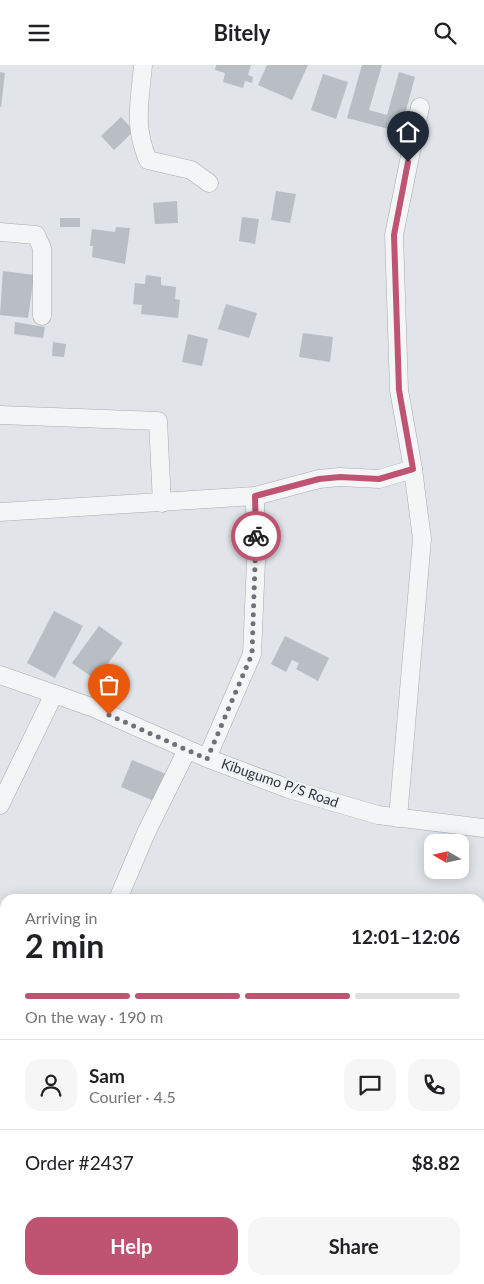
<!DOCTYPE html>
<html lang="en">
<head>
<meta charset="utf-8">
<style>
	body { margin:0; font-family:Lato,sans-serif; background:#f6f6f6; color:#202124; height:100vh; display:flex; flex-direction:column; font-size:19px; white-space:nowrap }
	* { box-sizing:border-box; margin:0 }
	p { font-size:16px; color:#757577 }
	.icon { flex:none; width:28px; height:28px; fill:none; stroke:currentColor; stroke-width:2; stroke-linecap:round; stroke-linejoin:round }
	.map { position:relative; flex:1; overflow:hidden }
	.sheet { position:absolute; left:0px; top:829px; width:485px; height:391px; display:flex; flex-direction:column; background:#fff; border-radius:15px 15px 0 0; box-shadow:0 2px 12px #0003 }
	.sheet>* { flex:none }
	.needle { width:32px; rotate:279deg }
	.buttons { position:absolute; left:424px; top:769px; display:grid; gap:10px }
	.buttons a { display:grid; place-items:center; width:45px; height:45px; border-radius:10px; background:#fff; box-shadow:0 2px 12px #0003; font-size:25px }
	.pin { position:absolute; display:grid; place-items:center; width:42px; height:42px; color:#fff; margin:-51px -21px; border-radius:50% 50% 50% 0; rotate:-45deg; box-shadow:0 0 5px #0007 }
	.pin .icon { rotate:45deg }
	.courier { position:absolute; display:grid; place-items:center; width:50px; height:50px; margin:-25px; border:4px solid #be5472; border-radius:50%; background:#fff; color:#222; box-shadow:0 1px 6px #0007 }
	.overview em { font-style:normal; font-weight:700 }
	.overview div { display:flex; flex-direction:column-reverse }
	.overview { display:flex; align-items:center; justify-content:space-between; height:85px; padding:0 25px }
	h1 { font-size:32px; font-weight:700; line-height:38px }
	.bar { display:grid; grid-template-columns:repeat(4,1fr); gap:8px 5px; align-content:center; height:60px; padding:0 25px }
	.bar i { height:6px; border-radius:4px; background:#e0e0e0 }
	.bar .on { background:#be5472 }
	.bar p { grid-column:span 4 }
	.line { display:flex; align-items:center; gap:12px; padding:0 25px; border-top:1px solid #e0e0e0 }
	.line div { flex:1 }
	.round { display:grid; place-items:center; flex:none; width:52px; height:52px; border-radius:15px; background:#f6f6f6 }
	.action { display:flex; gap:10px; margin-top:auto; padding:10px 25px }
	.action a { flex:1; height:58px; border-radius:15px; background:#be5472; color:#fff; font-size:20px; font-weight:700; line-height:58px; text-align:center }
	.action a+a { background:#f6f6f6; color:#202124 }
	header { display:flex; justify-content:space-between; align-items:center; height:65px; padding:0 25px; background:#fff; font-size:22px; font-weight:700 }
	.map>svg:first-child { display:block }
	.building { fill:#b8bec4 }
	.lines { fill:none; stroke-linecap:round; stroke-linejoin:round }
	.minor-casing { stroke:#a7acb1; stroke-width:19 }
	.minor { stroke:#f3f5f6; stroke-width:18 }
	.done { stroke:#6b7279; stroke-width:5; stroke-dasharray:0 9 }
	.route { stroke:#be5472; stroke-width:6 }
	.labels { text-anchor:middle; stroke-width:4.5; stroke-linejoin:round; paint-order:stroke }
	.street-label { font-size:14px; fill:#2b343d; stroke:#f0f3f5 }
</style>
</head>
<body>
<header><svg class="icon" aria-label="menu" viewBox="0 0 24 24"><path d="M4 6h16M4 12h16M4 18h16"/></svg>Bitely<svg class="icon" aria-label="search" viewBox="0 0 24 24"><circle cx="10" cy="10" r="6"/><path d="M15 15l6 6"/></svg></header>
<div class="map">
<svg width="484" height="1219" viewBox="0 0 484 1219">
	<rect width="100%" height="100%" fill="#e1e4e8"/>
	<g class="building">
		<polygon points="216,0 251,0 248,10 253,12 252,18 245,16 243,23 223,17 225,8 215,5"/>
		<polygon points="267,0 308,0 292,35 258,20"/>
		<polygon points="362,0 382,0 369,45 387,50 399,7 415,12 400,67 347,53"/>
		<polygon points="0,7 5,8 1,42 0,42"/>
		<polygon points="323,9 348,17 336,54 311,45"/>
		<polygon points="121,52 134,66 114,85 101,71"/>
		<polygon points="276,126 296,129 290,158 271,155"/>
		<polygon points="177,136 178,158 155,159 153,138"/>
		<polygon points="242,152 259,154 255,179 239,176"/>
		<rect x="60" y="153" width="20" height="9"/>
		<polygon points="116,162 130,163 125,199 92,192 93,181 90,181 92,164 115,167"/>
		<polygon points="3,206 34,210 28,253 0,250"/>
		<polygon points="146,210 161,212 161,220 176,222 175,234 180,235 178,253 141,249 142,240 133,239 135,218 145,219"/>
		<polygon points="226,239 257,248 249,273 218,264"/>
		<polygon points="15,257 45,262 43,273 14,269"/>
		<polygon points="303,268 333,272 330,297 299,292"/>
		<polygon points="188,269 208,274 202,301 182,297"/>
		<polygon points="53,277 66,279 64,292 52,291"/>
		<polygon points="54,546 83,561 55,613 27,598"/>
		<polygon points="99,561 123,578 96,615 72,598"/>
		<polygon points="285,571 329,593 318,616 296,604 299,598 292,595 286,607 271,599"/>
		<polygon points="132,695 166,709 154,736 121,722"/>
	</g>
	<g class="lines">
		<g class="minor-casing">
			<g id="minor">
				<path d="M143,0C140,36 133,61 148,95L191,105L209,118"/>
				<polyline points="0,167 36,170 42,183 42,251"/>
				<polyline points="0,350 158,356 162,438"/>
				<polyline points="0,447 255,431 319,414 340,412 379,414 413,404"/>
				<polyline points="0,610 94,643 207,693 289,724 378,750 484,763"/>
				<polyline points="207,693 252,589 256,496 255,431"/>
				<polyline points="0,740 54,629"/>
				<polyline points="398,753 422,474 413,404 399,325 394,170 420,42"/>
				<polyline points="118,834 146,768 187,685"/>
				<polyline points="0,893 5,896"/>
				<polyline points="480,1024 484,998"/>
				<polyline points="0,1063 5,1055"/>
				<polyline points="65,1219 69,1215"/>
				<polyline points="451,1219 451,1215"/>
			</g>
		</g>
		<use href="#minor" class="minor"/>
	</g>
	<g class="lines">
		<polyline class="done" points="109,650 207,694 252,589 256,471"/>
		<polyline class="route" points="256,471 255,431 319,414 340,412 379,414 413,404 399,325 394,170 408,97"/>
	</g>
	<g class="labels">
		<g class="street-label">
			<text transform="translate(280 718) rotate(19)" y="5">Kibugumo P/S Road</text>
		</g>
	</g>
</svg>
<div class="buttons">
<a><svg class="needle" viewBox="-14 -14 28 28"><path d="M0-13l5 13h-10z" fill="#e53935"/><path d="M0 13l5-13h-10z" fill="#757577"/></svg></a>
</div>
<div class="pin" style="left:109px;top:650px;background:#ea580c"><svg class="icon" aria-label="bag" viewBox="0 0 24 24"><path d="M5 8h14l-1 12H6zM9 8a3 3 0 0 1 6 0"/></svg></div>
<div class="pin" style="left:408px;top:97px;background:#1f2937"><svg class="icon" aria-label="home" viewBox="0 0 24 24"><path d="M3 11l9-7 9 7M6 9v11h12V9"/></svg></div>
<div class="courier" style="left:256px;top:471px"><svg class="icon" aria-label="bike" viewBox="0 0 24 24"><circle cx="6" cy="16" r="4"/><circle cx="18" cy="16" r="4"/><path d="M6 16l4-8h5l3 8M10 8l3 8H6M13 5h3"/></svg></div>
<section class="sheet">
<div class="overview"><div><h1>2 min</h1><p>Arriving in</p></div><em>12:01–12:06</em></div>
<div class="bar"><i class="on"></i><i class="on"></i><i class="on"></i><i></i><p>On the way · 190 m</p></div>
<div class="line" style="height:90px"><a class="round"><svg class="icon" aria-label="person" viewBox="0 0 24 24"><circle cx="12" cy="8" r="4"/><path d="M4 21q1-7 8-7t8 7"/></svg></a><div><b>Sam</b><p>Courier · 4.5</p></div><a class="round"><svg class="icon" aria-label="chat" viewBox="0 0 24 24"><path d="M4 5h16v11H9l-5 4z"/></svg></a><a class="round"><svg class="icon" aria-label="phone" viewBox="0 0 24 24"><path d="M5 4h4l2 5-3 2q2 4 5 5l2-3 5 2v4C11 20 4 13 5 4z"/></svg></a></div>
<div class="line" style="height:65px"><div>Order #2437</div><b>$8.82</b></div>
<div class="action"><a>Help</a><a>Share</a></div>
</section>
</div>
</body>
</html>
